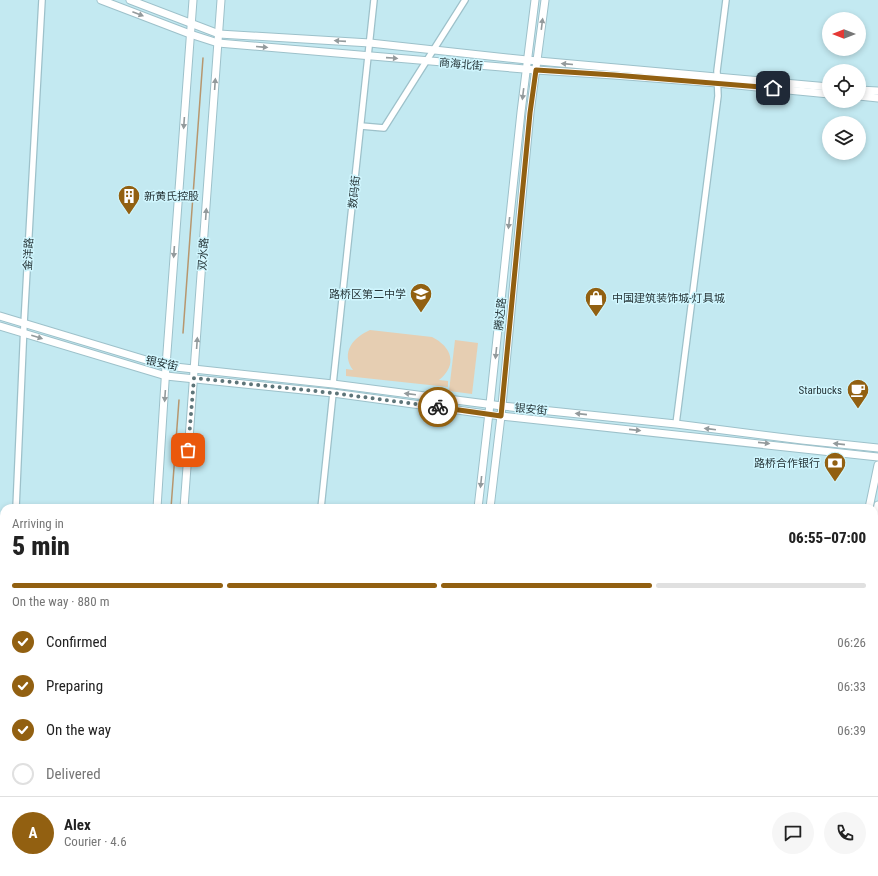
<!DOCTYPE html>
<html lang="en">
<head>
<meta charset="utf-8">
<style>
	body { margin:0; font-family:"Roboto Condensed","Noto Sans SC",sans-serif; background:#f6f6f6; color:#222; height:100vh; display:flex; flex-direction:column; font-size:15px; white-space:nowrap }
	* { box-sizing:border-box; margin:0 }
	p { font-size:13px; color:#767676 }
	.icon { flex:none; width:22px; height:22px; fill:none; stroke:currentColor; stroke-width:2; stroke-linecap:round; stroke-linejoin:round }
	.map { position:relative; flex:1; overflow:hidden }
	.side { position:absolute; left:0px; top:504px; width:878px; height:372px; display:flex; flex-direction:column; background:#fff; border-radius:12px 12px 0 0; box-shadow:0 2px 6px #0003 }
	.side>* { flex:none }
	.needle { width:26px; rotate:270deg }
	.fabs { position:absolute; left:822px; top:12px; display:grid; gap:8px }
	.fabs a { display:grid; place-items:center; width:44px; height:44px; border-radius:50%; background:#fff; box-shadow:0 2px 6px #0003; font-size:20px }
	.pin { position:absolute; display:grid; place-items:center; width:34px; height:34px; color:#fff; margin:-17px; border-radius:8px; box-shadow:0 2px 6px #0006 }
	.courier { position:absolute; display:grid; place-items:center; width:40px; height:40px; margin:-20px; border:3px solid #926011; border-radius:50%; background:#fff; color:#222; box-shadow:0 1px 5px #0007 }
	.headline em { font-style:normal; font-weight:800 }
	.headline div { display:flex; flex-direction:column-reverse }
	.headline { display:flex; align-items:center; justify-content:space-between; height:68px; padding:0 12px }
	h1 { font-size:26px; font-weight:800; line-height:30px }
	.bar { display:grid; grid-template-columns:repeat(4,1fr); gap:6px 4px; align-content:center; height:48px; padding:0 12px }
	.bar i { height:5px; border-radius:3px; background:#e0e0e0 }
	.bar .active { background:#926011 }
	.bar p { grid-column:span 4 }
	.line { display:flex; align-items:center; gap:10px; padding:0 12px; border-top:1px solid #e0e0e0 }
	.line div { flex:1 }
	.round { display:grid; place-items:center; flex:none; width:42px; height:42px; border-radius:21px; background:#f6f6f6 }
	ol { padding:0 12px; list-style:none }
	li { display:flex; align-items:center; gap:12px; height:44px }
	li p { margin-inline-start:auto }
	li .icon { padding:4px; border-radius:50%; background:#926011; color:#fff; stroke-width:4 }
	li:last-child { color:#767676 }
	li i { width:22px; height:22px; border:2px solid #e0e0e0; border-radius:50% }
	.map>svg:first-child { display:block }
	.green { fill:#e6ceb2 }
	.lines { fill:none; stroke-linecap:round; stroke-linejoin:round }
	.stream { stroke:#b7966e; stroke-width:1.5 }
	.canal { stroke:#b7966e; stroke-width:5 }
	.minor-casing { stroke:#9dc1ca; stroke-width:8 }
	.major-casing { stroke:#9dc1ca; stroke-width:9 }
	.minor { stroke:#fff; stroke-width:5.5 }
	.major { stroke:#fff; stroke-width:7 }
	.oneway { fill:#939a9c }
	.done { stroke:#5e7579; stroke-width:4; stroke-dasharray:0 7.2 }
	.route { stroke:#926011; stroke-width:5 }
	.labels { text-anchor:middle; stroke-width:3; stroke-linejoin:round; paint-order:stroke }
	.street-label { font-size:11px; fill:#273639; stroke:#d0f6fe }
	.poi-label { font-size:11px; fill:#273639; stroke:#d0f6fe; text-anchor:end }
</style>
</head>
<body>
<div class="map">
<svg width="878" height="876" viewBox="0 0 878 876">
	<rect width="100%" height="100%" fill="#c3e9f1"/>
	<g class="green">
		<path d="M370,330L432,337C452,347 458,365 439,380L448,381V387L346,376V369L353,370C340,352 354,337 370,330Z"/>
		<polygon points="455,340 478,343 472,394 449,391"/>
	</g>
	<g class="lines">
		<g class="stream">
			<polyline points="183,333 203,58"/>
			<polyline points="171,508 179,400"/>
			<polyline points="144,874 144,872"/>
		</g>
		<polyline class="canal" points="874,624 878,624"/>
		<g class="minor-casing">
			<g id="minor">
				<polyline points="361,126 384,128 465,0"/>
				<polyline points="333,384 374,0"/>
				<polyline points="676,424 718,96 717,71 726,0"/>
				<polyline points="16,508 24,324 42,0"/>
				<polyline points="321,508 333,393"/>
				<polyline points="0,551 4,551"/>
				<polyline points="0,706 4,662"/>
			</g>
		</g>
		<g class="major-casing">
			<g id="major">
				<polyline points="101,0 190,34 218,43 536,70 614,75 717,83 829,94"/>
				<polyline points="130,0 219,34 370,43 527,60 829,87"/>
				<polyline points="859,90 878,91"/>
				<polyline points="859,96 878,98"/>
				<polyline points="0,316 166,366 333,384 502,406 676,424 802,440 878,448"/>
				<polyline points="0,326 166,376 333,393 501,416 878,457"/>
				<polyline points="157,508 166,366 193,0"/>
				<polyline points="184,508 221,0"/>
				<polyline points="478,508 490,404 521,112 535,0"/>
				<polyline points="490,508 501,416 530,113 545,0"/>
				<polyline points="869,508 878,465"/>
				<polyline points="874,524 878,505"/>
				<polyline points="806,872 807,876"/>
				<polyline points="133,876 133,872"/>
				<polyline points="156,876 156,872"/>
				<polyline points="433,876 433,872"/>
				<polyline points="443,876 444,872"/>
				<polyline points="787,876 790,872"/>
			</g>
		</g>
		<use href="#minor" class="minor"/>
		<use href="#major" class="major"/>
	</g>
	<defs><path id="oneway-solid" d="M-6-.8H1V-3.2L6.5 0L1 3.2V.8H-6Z"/></defs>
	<g class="oneway">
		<use href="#oneway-solid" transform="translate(138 14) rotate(21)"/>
		<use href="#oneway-solid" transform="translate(542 24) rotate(-83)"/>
		<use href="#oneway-solid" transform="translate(340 41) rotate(-176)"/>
		<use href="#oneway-solid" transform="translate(262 47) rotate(5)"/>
		<use href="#oneway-solid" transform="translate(392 58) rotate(4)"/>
		<use href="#oneway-solid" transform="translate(567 64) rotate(-175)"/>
		<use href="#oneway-solid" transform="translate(215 84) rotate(-86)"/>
		<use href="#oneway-solid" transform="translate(523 94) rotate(97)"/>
		<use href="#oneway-solid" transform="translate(184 123) rotate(94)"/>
		<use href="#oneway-solid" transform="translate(206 214) rotate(-86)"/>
		<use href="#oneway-solid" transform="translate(509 223) rotate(96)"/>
		<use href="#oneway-solid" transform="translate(174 252) rotate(94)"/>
		<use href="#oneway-solid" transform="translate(37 337) rotate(17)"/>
		<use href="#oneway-solid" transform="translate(197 343) rotate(-86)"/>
		<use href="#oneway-solid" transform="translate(496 353) rotate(96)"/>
		<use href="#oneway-solid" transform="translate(410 394) rotate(-173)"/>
		<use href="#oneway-solid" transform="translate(165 396) rotate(94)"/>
		<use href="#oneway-solid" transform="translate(581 414) rotate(-174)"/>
		<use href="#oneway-solid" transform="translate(710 429) rotate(-173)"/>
		<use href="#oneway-solid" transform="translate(635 430) rotate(6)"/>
		<use href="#oneway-solid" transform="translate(764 443) rotate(6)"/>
		<use href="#oneway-solid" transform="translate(839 444) rotate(-174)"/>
		<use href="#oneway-solid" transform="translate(481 482) rotate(96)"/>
	</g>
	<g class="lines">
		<polyline class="done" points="188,450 194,378 333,393 438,407"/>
		<polyline class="route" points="438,407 501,416 530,113 536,70 614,75 773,88"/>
	</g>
	<defs>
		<g id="building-pin" transform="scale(1.15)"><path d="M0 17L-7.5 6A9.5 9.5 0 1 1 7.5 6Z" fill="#926011" stroke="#d0f6fe"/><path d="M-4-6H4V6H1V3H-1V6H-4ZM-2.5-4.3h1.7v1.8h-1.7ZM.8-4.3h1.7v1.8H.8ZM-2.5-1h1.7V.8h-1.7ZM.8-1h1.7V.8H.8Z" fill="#fff"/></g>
		<g id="school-pin" transform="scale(1.15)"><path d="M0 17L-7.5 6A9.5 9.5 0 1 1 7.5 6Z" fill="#926011" stroke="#d0f6fe"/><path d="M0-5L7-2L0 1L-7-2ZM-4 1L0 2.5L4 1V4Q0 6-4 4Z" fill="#fff"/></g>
		<g id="shop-pin" transform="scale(1.15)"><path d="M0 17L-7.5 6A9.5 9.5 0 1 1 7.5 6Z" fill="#926011" stroke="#d0f6fe"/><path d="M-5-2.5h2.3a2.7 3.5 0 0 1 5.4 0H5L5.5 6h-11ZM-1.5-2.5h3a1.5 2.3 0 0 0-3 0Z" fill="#fff"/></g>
		<g id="cafe-pin" transform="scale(1.15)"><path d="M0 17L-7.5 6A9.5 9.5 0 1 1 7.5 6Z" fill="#926011" stroke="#d0f6fe"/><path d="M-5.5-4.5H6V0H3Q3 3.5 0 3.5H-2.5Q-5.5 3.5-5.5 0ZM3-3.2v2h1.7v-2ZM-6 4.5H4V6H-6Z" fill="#fff"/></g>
		<g id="bank-pin" transform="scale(1.15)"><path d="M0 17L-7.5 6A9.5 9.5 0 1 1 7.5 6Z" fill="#926011" stroke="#d0f6fe"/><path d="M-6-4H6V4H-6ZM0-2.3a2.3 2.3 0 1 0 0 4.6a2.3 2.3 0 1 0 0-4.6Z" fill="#fff"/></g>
	</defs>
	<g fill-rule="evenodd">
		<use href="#building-pin" x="129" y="196"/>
		<use href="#school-pin" x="421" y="294"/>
		<use href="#shop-pin" x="596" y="298"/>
		<use href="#cafe-pin" x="858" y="390"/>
		<use href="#bank-pin" x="835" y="463"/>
	</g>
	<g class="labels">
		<g class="street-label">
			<text transform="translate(461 64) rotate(5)" y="4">商海北街</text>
			<text transform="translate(354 192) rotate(-84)" y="4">数码街</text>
			<text transform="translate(28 254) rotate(-87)" y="4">金洋路</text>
			<text transform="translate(203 254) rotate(-86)" y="4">双水路</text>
			<text transform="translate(500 314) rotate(-84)" y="4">腾达路</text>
			<text transform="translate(162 363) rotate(12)" y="4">银安街</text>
			<text transform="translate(531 409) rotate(6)" y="4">银安街</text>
		</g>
		<g class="poi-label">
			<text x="144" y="200" text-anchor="start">新黄氏控股</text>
			<text x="406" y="298">路桥区第二中学</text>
			<text x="612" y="302" text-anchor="start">中国建筑装饰城-灯具城</text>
			<text x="842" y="394">Starbucks</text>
			<text x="820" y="467">路桥合作银行</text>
		</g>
	</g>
</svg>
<div class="fabs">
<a><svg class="needle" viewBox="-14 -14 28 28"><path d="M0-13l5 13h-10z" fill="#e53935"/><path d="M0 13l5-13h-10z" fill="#767676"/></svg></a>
<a><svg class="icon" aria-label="locate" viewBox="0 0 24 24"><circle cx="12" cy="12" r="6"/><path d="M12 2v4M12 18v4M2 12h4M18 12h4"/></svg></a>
<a><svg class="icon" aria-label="layers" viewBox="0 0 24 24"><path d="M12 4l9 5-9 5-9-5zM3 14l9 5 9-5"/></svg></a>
</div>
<div class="pin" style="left:188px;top:450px;background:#ea580c"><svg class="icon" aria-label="bag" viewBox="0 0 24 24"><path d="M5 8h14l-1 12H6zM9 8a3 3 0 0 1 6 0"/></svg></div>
<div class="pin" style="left:773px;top:88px;background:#1f2937"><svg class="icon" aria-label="home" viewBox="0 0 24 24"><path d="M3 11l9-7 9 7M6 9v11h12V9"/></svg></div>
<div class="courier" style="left:438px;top:407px"><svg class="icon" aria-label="bike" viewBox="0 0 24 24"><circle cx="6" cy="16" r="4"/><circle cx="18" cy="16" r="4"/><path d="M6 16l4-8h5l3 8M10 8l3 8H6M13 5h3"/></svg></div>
<section class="side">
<div class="headline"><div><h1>5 min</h1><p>Arriving in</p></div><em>06:55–07:00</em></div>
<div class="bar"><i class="active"></i><i class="active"></i><i class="active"></i><i></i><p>On the way · 880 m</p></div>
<ol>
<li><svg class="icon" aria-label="check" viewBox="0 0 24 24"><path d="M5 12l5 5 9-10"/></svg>Confirmed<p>06:26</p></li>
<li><svg class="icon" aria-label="check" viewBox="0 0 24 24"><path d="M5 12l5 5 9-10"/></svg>Preparing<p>06:33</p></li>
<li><svg class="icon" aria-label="check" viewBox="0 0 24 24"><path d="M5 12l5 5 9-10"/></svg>On the way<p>06:39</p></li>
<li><i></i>Delivered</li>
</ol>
<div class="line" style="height:72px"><b class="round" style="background:#926011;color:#fff">A</b><div><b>Alex</b><p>Courier · 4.6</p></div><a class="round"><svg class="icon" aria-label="chat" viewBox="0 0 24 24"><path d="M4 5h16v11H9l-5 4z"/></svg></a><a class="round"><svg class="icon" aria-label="phone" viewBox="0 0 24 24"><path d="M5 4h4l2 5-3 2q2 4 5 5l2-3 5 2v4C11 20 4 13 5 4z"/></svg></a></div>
</section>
</div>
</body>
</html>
